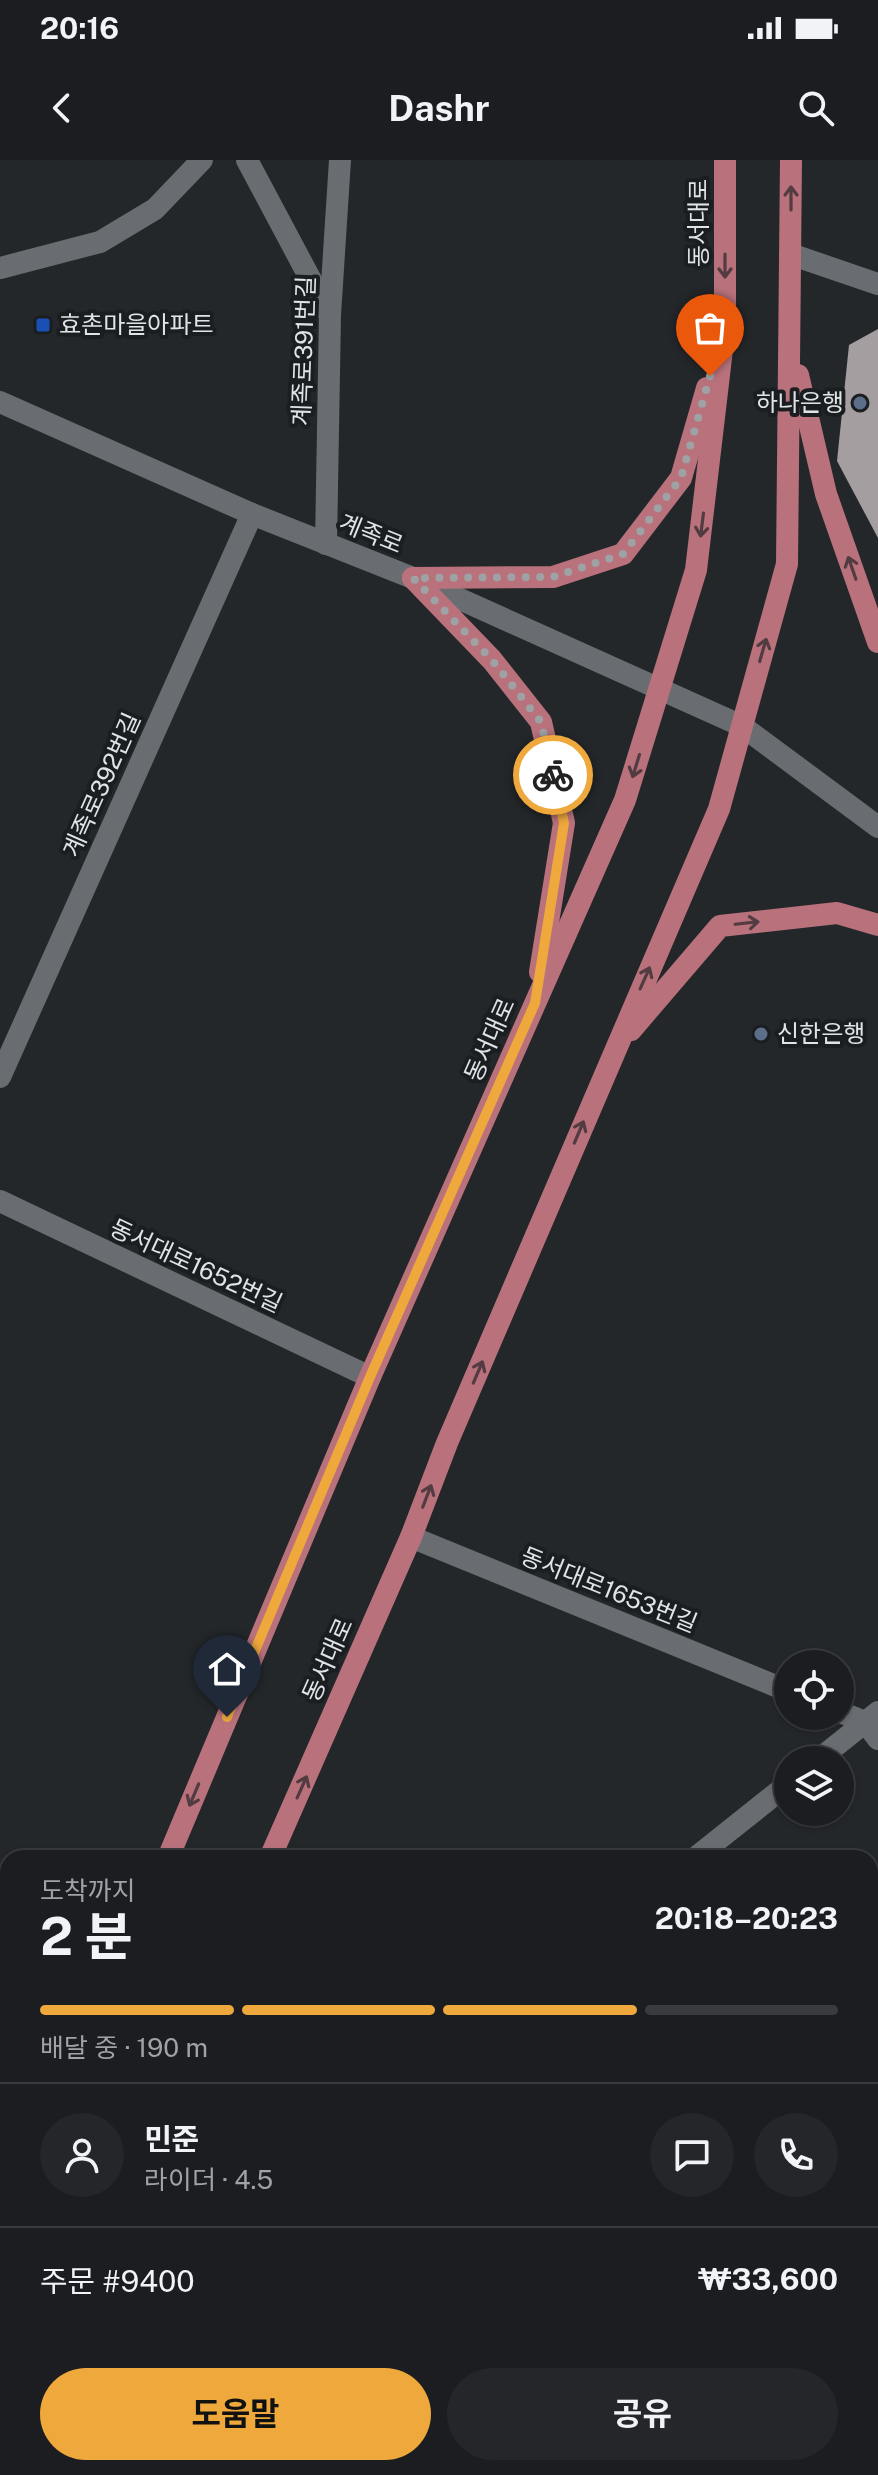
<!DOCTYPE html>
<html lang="ko">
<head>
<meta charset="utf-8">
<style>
	body { margin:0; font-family:"Public Sans","Noto Sans KR",sans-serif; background:#242629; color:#f1f3f6; height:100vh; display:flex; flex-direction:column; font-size:30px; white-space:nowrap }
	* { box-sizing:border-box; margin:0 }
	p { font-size:26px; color:#a0a2a5 }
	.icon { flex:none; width:44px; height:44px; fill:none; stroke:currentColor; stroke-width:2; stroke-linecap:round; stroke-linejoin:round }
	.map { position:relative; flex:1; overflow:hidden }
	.sheet { position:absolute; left:0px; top:1690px; width:878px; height:626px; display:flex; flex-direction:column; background:#1b1d20; border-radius:24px 24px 0 0; box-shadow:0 2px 6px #0004,0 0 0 2px #393b3e }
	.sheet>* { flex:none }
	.buttons { position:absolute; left:774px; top:1490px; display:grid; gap:16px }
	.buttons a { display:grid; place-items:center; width:80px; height:80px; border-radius:50%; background:#1b1d20; box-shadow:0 2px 6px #0004,0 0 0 2px #393b3e; font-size:40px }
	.pin { position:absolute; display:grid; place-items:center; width:68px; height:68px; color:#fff; margin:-82px -34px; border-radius:50% 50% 50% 0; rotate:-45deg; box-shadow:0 0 8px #0007 }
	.pin .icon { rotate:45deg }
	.courier { position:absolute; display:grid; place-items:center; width:80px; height:80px; margin:-40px; border:6px solid #eea83c; border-radius:50%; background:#fff; color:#222; box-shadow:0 2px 10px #0007 }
	.summary em { font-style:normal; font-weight:700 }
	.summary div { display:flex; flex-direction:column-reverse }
	.summary { display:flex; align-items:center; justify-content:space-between; height:136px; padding:0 40px }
	h1 { font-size:52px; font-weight:700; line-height:60px }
	.bar { display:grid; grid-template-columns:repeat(4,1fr); gap:12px 8px; align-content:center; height:96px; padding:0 40px }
	.bar i { height:10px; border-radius:6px; background:#393b3e }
	.bar .selected { background:#eea83c }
	.bar p { grid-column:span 4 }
	.line { display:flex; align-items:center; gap:20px; padding:0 40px; border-top:2px solid #393b3e }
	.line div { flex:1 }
	.round { display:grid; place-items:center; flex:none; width:84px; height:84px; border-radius:42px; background:#242629 }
	.action { display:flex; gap:16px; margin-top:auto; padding:16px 40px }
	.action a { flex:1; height:92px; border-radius:48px; background:#eea83c; color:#111; font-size:32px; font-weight:700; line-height:92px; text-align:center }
	.action a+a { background:#242629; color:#f1f3f6 }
	.status { display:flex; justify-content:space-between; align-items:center; height:56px; padding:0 40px; background:#1b1d20; direction:ltr }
	.status svg { height:22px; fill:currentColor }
	header { display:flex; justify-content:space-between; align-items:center; height:104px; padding:0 40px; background:#1b1d20; font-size:36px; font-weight:700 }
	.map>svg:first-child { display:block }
	.building { fill:#a49ea1 }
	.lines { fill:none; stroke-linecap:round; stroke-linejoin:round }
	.minor { stroke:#696d71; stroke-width:22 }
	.secondary { stroke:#696d71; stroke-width:22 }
	.primary { stroke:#b9727c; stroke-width:22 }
	.oneway { stroke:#523b41 }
	.done { stroke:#9fa2a4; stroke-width:8; stroke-dasharray:0 14.4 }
	.route { stroke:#eea83c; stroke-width:10 }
	.transit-dot { fill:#1a4fb4; stroke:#1b1e21; stroke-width:3 }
	.service-dot { fill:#5c6f8a; stroke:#1b1e21; stroke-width:3 }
	.labels { text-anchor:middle; stroke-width:8; stroke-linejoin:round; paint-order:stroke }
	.street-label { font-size:24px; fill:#e1e4e6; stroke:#1b1e21 }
	.poi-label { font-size:24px; fill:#e1e4e6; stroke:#1b1e21; text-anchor:start }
</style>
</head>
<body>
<div class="status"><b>20:16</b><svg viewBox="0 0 49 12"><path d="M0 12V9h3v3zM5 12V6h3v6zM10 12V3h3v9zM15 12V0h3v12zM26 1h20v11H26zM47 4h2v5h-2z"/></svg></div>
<header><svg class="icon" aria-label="back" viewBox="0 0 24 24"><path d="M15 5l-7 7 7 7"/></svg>Dashr<svg class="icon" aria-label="search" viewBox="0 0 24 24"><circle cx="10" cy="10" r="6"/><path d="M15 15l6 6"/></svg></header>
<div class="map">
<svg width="878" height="2315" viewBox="0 0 878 2315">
	<rect width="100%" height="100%" fill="#24272a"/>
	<polygon class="building" points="878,169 878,378 837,301 849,185"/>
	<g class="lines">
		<g class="minor">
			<polyline points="247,0 329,154"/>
			<polyline points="790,94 878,124"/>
			<polyline points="0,108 100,82 155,49 202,0"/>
			<polyline points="326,384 330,155 340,0"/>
			<polyline points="0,917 252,354"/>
			<polyline points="0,1041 370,1217"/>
			<polyline points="411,1377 788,1531"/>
			<polyline points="840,1552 865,1562 878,1579"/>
			<polyline points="818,1600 878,1552"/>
			<polyline points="695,1698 788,1624"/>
			<polyline points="0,1986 8,1996"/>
			<polyline points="870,2105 878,2098"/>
			<polyline points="300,2308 316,2315"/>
			<polyline points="709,2308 715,2315"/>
			<polyline points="425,2315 428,2308"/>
			<polyline points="625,2315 633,2308"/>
		</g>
		<polyline class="secondary" points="0,242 252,354 413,418 742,566 878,667"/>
		<g class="primary">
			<polyline points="798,215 826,334 878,482"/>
			<polyline points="413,418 492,500 541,562 564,663 540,812"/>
			<polyline points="413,418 553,417 623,394 681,318 707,228"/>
			<polyline points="631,870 720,766 837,753 878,765"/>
			<polyline points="168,1698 370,1217 625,640 696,410 725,164 725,0"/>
			<polyline points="270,1698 411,1377 447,1283 719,649 787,404 791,0"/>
			<polyline points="0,2095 8,2077"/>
			<polyline points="3,2315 8,2304"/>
		</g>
	</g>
	<defs><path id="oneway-shaft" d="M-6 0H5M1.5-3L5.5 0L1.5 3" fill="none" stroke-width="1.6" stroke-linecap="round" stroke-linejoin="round" transform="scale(2)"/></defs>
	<g class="oneway">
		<use href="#oneway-shaft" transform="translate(791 38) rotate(-90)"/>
		<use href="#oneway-shaft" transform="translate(725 106) rotate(90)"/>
		<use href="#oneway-shaft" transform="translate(702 365) rotate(97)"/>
		<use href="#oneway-shaft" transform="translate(852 408) rotate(-109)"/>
		<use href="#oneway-shaft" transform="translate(763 490) rotate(-74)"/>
		<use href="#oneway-shaft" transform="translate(636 606) rotate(107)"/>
		<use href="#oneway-shaft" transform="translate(747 763) rotate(-6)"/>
		<use href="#oneway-shaft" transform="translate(645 818) rotate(-66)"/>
		<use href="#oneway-shaft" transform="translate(579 972) rotate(-67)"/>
		<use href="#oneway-shaft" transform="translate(478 1212) rotate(-67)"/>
		<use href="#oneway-shaft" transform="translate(427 1336) rotate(-69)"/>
		<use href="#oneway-shaft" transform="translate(302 1627) rotate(-66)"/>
		<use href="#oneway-shaft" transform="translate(194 1635) rotate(113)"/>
	</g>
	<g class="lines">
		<polyline class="done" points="553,615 541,562 492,500 413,418 553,417 623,394 681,318 710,216"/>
		<polyline class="route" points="227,1557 370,1217 535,843 564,663 553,615"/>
	</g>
	<rect class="transit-dot" x="35" y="157" width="16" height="16" rx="4"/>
	<g class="service-dot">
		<circle cx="860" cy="243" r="8"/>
		<circle cx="761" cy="874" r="8"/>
	</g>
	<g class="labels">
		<g class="street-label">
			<text transform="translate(699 63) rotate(-90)" y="8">동서대로</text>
			<text transform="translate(304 191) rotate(-88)" y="8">계족로391번길</text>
			<text transform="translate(371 374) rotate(22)" y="8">계족로</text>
			<text transform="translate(102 625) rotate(-66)" y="8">계족로392번길</text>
			<text transform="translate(490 880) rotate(-66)" y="8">동서대로</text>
			<text transform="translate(196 1106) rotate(25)" y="8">동서대로1652번길</text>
			<text transform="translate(609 1430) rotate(22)" y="8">동서대로1653번길</text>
			<text transform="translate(328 1500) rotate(-66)" y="8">동서대로</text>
		</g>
		<g class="poi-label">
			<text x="59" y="173">효촌마을아파트</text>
			<text x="844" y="251" text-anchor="end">하나은행</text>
			<text x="777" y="882">신한은행</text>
		</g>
	</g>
</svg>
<div class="buttons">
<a><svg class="icon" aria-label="locate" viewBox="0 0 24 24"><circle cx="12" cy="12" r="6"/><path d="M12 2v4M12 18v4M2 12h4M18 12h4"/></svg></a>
<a><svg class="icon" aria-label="layers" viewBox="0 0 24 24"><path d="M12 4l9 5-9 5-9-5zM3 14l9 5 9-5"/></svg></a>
</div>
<div class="pin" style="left:710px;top:216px;background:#ea580c"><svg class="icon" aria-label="bag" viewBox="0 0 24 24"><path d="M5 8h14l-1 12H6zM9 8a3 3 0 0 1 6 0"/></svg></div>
<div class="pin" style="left:227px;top:1557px;background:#1f2937"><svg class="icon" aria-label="home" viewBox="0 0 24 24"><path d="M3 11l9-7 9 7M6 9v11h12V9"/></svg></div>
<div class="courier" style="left:553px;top:615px"><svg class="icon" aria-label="bike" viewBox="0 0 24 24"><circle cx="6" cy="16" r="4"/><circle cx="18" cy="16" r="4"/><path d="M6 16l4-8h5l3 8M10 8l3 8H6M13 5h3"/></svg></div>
<section class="sheet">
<div class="summary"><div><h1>2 분</h1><p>도착까지</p></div><em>20:18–20:23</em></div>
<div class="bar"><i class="selected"></i><i class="selected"></i><i class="selected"></i><i></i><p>배달 중 · 190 m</p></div>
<div class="line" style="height:144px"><a class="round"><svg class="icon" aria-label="person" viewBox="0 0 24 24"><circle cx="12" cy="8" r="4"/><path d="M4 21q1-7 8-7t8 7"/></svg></a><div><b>민준</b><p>라이더 · 4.5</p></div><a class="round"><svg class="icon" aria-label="chat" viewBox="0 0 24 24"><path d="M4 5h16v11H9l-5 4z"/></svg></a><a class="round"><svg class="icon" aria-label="phone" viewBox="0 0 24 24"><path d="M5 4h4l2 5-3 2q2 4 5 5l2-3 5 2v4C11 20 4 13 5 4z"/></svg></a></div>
<div class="line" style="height:104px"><div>주문 #9400</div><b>₩33,600</b></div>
<div class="action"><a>도움말</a><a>공유</a></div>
</section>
</div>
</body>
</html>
